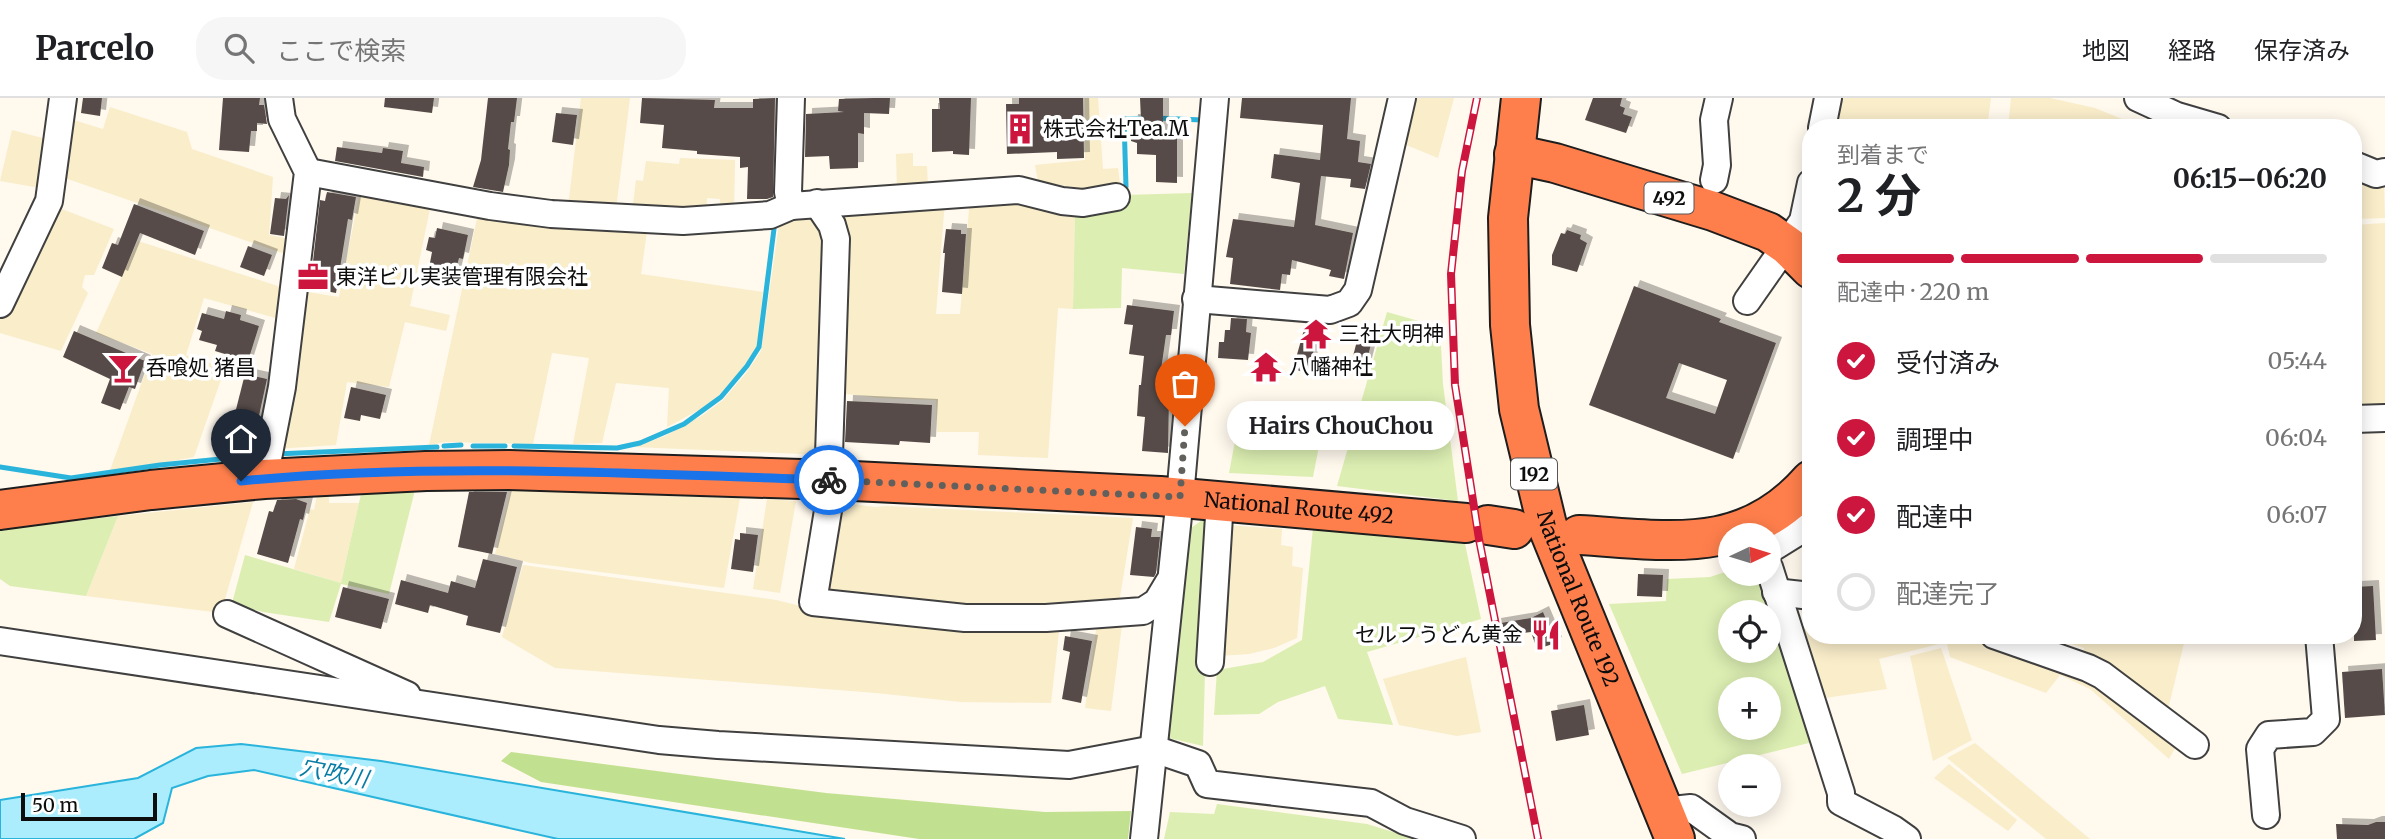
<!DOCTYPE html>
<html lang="ja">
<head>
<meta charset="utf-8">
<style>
	body { margin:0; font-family:Merriweather,"Noto Sans JP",serif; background:#f6f6f6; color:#202124; height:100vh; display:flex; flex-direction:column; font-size:26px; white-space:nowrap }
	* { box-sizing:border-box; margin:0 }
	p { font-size:23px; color:#757577 }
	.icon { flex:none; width:38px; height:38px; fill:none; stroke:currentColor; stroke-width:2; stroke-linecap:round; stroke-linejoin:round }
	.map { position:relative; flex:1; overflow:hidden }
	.side { position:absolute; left:1802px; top:21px; width:560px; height:525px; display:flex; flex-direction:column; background:#fff; border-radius:28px; box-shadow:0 4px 18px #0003 }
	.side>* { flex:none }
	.needle { width:46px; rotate:86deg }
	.tools { position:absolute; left:1718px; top:425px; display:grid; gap:14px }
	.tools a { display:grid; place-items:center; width:63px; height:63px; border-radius:50%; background:#fff; box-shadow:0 4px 18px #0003; font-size:35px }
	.scale { position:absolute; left:21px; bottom:18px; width:136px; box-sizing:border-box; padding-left:7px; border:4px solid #0d0d0d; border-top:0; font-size:19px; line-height:24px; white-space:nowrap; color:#0d0d0d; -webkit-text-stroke:5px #fff; paint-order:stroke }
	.pin { position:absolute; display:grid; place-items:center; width:60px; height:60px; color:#fff; margin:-72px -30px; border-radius:50% 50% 50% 0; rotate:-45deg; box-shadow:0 0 7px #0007 }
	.pin .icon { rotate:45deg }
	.courier { position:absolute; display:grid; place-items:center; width:70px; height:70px; margin:-35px; border:5px solid #1a73e8; border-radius:50%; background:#fff; color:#222; box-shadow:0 2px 9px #0007 }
	.bubble { position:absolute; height:49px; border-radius:24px; background:#fff; box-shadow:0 4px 18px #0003; font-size:23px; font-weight:700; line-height:49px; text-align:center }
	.overview em { font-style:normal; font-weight:700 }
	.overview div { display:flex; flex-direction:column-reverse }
	.overview { display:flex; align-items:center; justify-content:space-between; height:119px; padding:0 35px }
	h1 { font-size:46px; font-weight:700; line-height:52px }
	.bar { display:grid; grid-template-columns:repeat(4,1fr); gap:10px 7px; align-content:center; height:84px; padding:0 35px }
	.bar i { height:9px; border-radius:5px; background:#e0e0e0 }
	.bar .selected { background:#cd163e }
	.bar p { grid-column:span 4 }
	ol { padding:0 35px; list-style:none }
	li { display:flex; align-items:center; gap:21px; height:77px }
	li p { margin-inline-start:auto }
	li .icon { padding:7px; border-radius:50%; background:#cd163e; color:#fff; stroke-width:4 }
	li:last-child { color:#757577 }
	li i { width:38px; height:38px; border:4px solid #e0e0e0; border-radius:50% }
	header { display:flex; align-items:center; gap:42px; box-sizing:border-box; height:98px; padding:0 35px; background:#fff; border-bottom:2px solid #e0e0e0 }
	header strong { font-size:33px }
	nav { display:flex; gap:38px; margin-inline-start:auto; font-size:24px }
	.search { width:490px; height:63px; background:#f6f6f6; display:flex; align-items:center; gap:18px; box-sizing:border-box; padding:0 24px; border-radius:28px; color:#757577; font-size:26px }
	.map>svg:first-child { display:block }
	.farmland { fill:#f9edca }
	.green { fill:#dceeb2; fill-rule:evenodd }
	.forest { fill:#c2e190 }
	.water { fill:#acedfd; stroke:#2ab4dc; stroke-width:2 }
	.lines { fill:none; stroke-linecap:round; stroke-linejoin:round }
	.stream { stroke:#2ab4dc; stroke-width:5 }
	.building { fill:#574c48; fill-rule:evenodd; filter:url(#shadow) }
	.minor-casing { stroke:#404040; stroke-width:30 }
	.highway-casing { stroke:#1e1e1e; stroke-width:42 }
	.minor { stroke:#fff; stroke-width:26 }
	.highway { stroke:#ff7f4c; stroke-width:38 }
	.rail-casing { stroke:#cd163e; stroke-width:8 }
	.rail { stroke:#fff; stroke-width:5; stroke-dasharray:16; stroke-linecap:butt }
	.done { stroke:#62605c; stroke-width:7; stroke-dasharray:0 12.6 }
	.route { stroke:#1a73e8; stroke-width:9 }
	.labels { text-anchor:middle; stroke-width:7; stroke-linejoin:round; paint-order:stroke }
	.shield { fill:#fff; stroke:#565656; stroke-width:2 }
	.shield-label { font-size:19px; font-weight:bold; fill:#0d0d0d }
	.poi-label { font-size:21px; fill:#0d0d0d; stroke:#fff; text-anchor:start }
	.street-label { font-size:21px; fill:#0d0d0d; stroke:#fff }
	.water-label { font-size:23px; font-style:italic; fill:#087ca5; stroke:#fff }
</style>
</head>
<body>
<header>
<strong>Parcelo</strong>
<div class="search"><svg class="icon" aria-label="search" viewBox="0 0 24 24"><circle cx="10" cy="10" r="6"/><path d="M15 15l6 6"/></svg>ここで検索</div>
<nav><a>地図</a><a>経路</a><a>保存済み</a></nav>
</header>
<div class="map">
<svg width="2385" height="741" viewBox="0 0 2385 741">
	<defs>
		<filter id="shadow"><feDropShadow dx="6" dy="-6" stdDeviation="0" flood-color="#0004"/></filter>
	</defs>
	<rect width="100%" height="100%" fill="#fff9ee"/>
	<g class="farmland">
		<polygon points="581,0 630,0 616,111 568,109"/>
		<polygon points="1085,0 1098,0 1103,71 1118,70 1120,86 1101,90 1082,90 1038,84 1035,67 1085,62"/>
		<polygon points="1408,0 1454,0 1438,60 1399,44"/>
		<polygon points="1839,0 1991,0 1987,30 1835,30"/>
		<polygon points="2011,0 2050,0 2095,10 2144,30 2008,30"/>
		<polygon points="110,9 187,34 192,51 273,79 269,137 290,141 285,156 59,78 67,20 103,31"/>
		<polygon points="12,32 54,43 46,91 0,83"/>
		<polygon points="913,55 913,68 927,68 928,90 897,90 896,56"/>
		<polygon points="680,60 735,62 734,116 720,115 720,101 707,100 706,116 632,113 636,82 643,83 646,63 679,66"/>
		<polygon points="2354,73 2384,83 2385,120 2354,121"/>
		<polygon points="361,88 432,101 410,208 450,217 446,233 405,224 389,289 347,284 336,347 275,351 301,193 339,199"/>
		<polygon points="970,100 1075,111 1073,211 1058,210 1048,360 978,357 979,334 937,334 936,302 879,300 839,295 830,108 945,103 936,216 960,216"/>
		<polygon points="54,108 114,131 94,177 85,177 82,189 88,195 61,253 0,235 0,217"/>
		<polygon points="810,109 826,128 825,357 634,349 665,338 703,317 723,302 747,274 761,253 780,119"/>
		<polygon points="479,111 648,126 641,176 763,194 757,248 743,270 719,297 701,311 667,329 669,290 616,285 602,345 573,346 589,260 552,255 533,346 445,344 429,347"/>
		<polygon points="2385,125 2385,310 2354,312 2354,127"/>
		<polygon points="138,143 287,191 283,222 204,200 186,257 225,270 194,359 109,375 152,256 96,235"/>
		<polygon points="511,392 589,393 666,398 740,400 724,490 531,465 495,456"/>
		<polygon points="329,397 329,405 359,405 341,485 294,471 310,411 314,412 317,398"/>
		<polygon points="767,401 796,403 780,495 753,491"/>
		<polygon points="253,404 221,515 86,498 118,418"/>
		<polygon points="835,404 875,409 886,408 1133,420 1119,505 1008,515 817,498"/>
		<polygon points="1226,427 1282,431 1281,447 1293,449 1292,468 1303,470 1297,540 1274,550 1249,556 1218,558"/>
		<polygon points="523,467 776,502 809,510 1060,525 1051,605 961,604 876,595 555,570 502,539"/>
		<polygon points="1097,526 1122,527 1111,613 1085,610"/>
		<polygon points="1811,530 1811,537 1936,537 1939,546 1879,561 1887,591 1818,601 1798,531"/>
		<polygon points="1945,537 1978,537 2096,580 2179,643 2169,661 2090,591 2060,577 2046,595 1950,559"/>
		<polygon points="2070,537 2186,537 2166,620 2082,561 2084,550 2068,545"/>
		<polygon points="1941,550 1972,642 1933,663 1910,558"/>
		<polygon points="1466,559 1481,634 1457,638 1399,627 1383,581"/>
		<polygon points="1975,645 2090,741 2046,741 1947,660"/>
		<polygon points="1949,666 2017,722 2008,733 1934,680"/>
	</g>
	<g class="green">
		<polygon points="1192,95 1184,176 1122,170 1121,210 1073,211 1075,111 1125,97"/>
		<polygon points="1387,214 1440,229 1443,286 1458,403 1337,388"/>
		<polygon points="1239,322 1323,327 1313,379 1229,375"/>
		<polygon points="415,392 389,496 341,486 329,524 263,514 232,505 245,457 341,485 361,396"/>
		<polygon points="118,418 86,498 10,488 0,481 0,432"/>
		<polygon points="1201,423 1209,423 1203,648 1169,640 1188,432"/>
		<polygon points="1313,430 1465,446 1481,521 1367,554 1393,627 1338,621 1325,588 1278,604 1259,616 1214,617 1217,572 1263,564 1302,542"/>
		<path d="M1731,472V476H1762L1817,643L1682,676L1609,506L1666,503L1667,481L1710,479ZM1731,514H1769V553H1731ZM1731,592H1769V630H1731Z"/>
		<polygon points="1217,706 1367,726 1416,741 1164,741 1170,714 1214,716"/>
	</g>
	<polygon class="forest" points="511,654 826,695 1045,714 1131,713 1128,741 919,741 541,684 501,663"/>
	<polygon class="water" points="241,646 381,663 845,741 558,741 254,672 208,678 172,690 163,725 134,741 0,741 0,702 138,680 196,650"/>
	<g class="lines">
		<g class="stream">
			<polyline points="1156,20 1202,22"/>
			<polyline points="1118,91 1126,89 1124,21 1146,20"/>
			<polyline points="444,348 461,347"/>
			<polyline points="473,348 505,348"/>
			<polyline points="514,348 617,350 640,345 684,326 721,299 747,268 759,249 775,123"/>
			<polyline points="276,356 437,349"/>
			<polyline points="0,369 71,380 160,367 260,357"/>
		</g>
	</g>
	<g class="building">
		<polygon points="83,0 102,0 100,18 81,15"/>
		<polygon points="223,0 260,0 259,7 264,7 267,26 257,25 257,33 251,33 249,54 219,52"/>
		<polygon points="385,0 434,0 432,15 384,9"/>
		<polygon points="488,0 517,0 514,24 511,24 508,51 510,52 509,67 503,94 473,89 481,62"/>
		<polygon points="642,0 715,2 714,10 753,10 753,1 775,0 773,99 767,101 747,101 748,69 740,70 740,59 697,56 697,53 662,50 664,27 640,25"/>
		<polygon points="874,0 890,0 889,16 864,15 864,36 858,35 858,70 830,71 829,58 805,59 806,16 844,14 838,13 839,1"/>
		<polygon points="939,0 971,0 969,57 953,56 953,53 932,54 932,11 940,11"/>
		<polygon points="1019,0 1083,0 1084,60 1057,61 1057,54 1007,56 1006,6 1019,6"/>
		<polygon points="1140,0 1163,0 1163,38 1177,38 1177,85 1156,84 1156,57 1137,56 1137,45 1131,43 1132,22 1141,22"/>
		<polygon points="1242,0 1351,0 1347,41 1360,43 1358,64 1371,66 1365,91 1350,89 1351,81 1321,78 1315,127 1353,135 1344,181 1329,178 1331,172 1292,162 1290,177 1282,176 1280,192 1230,186 1233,160 1226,159 1233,121 1294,129 1300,85 1271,80 1274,56 1320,62 1323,27 1240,20"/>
		<polygon points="1593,0 1622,0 1620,8 1625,10 1623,16 1632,19 1626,35 1585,22"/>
		<polygon points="556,15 577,17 573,47 552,44"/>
		<polygon points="337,49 382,55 383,50 403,53 401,65 424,69 423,79 335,63"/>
		<polygon points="327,94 356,99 352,122 348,121 336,195 310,190 320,102 325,103"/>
		<polygon points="289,97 284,138 270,136 275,100 286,101"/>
		<polygon points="134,106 204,133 195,157 140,135 122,179 102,170 112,145 118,147"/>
		<polygon points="437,130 468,137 463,161 459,160 455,176 429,170 432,154 426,152 429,139 435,140"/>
		<polygon points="946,131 961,132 961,136 966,136 962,196 942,194 945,155 943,155"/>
		<polygon points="1567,132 1581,137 1580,141 1587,145 1577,174 1552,167 1552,157 1561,135 1565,136"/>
		<polygon points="248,148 272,157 264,178 240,169"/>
		<path d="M1634,188L1721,221L1719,224L1776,245L1733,361L1589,307ZM1679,265L1727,282L1715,316L1666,300Z"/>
		<polygon points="1127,207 1174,213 1171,237 1166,237 1160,279 1171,279 1171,284 1174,285 1173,296 1169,297 1168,355 1142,353 1145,319 1137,318 1139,287 1141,287 1144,258 1129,256 1133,227 1124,226"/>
		<polygon points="226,213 241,217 240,222 259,228 248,263 215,253 217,247 199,242 202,233 197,231 202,215 224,221"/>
		<polygon points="1231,220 1247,221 1246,234 1251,235 1248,262 1218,260 1219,244 1224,244 1225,232 1230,232"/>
		<polygon points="1305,228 1319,231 1308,275 1293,271"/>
		<polygon points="74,233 145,263 135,291 129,289 120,312 101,305 110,281 63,259"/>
		<polygon points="1358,239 1372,242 1366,266 1352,262"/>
		<polygon points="245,276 267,281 255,336 231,331"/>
		<polygon points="351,289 386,297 380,321 361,317 360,323 344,320"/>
		<polygon points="847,303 932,307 930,345 900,343 899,347 845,344"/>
		<polygon points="469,394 507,394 492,456 458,449"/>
		<polygon points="296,401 307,405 303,422 300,421 288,465 257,456 269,413 273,414 277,402"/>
		<polygon points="1136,429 1152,431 1151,439 1160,439 1156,475 1154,479 1130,477"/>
		<polygon points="740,435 758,437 753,474 731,471 735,441 740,442"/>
		<polygon points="483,461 517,469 500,535 466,527 468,518 430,507 428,515 395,506 401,482 448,495 451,483 475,490"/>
		<polygon points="1638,476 1663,477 1662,499 1637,498"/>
		<polygon points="2373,488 2376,542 2354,543 2354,489"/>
		<polygon points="343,489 389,501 381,531 335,519"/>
		<polygon points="1543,514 1556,545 1537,551 1531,534 1497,538 1495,526 1531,520"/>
		<polygon points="1065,538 1092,543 1081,605 1062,601 1070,554 1063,552"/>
		<polygon points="2382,571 2385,617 2345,620 2342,574"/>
		<polygon points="1584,607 1589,637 1556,643 1551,613"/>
		<polygon points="2376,724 2385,724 2385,741 2337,741 2336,726 2368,727"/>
	</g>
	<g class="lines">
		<g class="minor-casing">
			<g id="minor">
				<polyline points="791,0 788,94 791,108 1019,92 1062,103 1083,105 1116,99"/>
				<polyline points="2138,0 2177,18 2218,30"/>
				<polyline points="1822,30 1828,0"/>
				<polyline points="2354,67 2376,76 2385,74"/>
				<polyline points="308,74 490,108 551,116 683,123 770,117 791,108"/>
				<polyline points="1714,82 1717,67 1714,22 1719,0"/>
				<polyline points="817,105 832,127 836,141 829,357 833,382 813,504 965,520 1046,520 1143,513 1157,504 1169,484"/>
				<polyline points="1196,201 1330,212 1349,205 1358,192 1402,0"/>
				<polyline points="1747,203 1803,123 1811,85"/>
				<polyline points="0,206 49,103 63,0"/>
				<polyline points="2354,321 2385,320"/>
				<polyline points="264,381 282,289 308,74 282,21 279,0"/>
				<polyline points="1769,452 1798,434 1811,423"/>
				<polyline points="1769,469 1841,695 1841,704 1893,731 1907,741"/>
				<polyline points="1776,494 1811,498"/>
				<polyline points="227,516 407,597"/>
				<polyline points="1994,537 2088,570 2102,577 2195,647"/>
				<polyline points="0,543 659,642 718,647 1069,667 1154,651 1198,666 1207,686 1371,705 1405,723 1462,741"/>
				<polyline points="1210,564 1220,402"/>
				<polyline points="1663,713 1691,710 1730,738 1742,741"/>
				<polyline points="2266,717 2260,651 2269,637 2313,634 2326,621 2319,537"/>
				<polyline points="1144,741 1180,399 1215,0"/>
			</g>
		</g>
		<g class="highway-casing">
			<g id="highway">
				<path id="s1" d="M1521,0L1508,120L1510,227L1519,311L1547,427L1675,741"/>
				<polyline points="1514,56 1555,65 1713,113 1768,134 1788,148 1811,171"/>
				<path id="s2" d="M0,412L151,392L264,381L426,373L509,372L833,382L1160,398L1466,425"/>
				<polyline points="1488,427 1514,431"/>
				<path d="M1579,437C1669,442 1744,459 1811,382"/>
			</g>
		</g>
		<use href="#minor" class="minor"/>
		<use href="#highway" class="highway"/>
		<g class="rail-casing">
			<polyline id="rail" points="1477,0 1462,73 1451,176 1455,287 1479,441 1538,741"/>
		</g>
		<use href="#rail" class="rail"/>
	</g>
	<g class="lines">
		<polyline class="done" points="829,382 1180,399 1185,328"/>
		<path class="route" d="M241,383C436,364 634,376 829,382"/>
	</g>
	<defs>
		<g id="building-bare" transform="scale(2.415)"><path d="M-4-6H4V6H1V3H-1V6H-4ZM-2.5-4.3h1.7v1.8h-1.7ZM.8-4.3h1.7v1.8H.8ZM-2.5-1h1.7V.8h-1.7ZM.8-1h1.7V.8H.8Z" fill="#cd163e" stroke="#fff" stroke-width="2.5" paint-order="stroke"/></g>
		<g id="office-bare" transform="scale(2.415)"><path d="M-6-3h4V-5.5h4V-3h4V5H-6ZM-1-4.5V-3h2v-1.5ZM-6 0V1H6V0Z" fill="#cd163e" stroke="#fff" stroke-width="2.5" paint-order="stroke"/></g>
		<g id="temple-bare" transform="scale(2.415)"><path d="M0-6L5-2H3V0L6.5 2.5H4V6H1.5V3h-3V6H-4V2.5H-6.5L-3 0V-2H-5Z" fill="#cd163e" stroke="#fff" stroke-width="2.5" paint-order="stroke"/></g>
		<g id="bar-bare" transform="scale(2.415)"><path d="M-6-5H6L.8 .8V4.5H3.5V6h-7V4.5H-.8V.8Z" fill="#cd163e" stroke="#fff" stroke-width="2.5" paint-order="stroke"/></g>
		<g id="restaurant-bare" transform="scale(2.415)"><path d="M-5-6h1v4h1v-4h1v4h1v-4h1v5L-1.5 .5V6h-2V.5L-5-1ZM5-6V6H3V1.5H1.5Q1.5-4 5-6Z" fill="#cd163e" stroke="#fff" stroke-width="2.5" paint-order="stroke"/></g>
	</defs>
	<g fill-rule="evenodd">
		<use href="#building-bare" x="1020" y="31"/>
		<use href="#office-bare" x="313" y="179"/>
		<use href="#temple-bare" x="1316" y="236"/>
		<use href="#temple-bare" x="1266" y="269"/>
		<use href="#bar-bare" x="123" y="270"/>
		<use href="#restaurant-bare" x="1546" y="537"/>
	</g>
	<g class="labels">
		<g class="shield">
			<rect x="1644.5" y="84.5" width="49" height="31" rx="5"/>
			<rect x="1511" y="360.5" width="46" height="31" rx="5"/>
		</g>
		<g class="shield-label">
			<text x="1669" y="107">492</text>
			<text x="1534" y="383">192</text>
		</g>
		<g class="poi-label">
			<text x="1043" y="38">株式会社Tea.M</text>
			<text x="336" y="186">東洋ビル実装管理有限会社</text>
			<text x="1339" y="243">三社大明神</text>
			<text x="1289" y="276">八幡神社</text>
			<text x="146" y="277">呑喰処 猪昌</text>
			<text x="1523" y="544" text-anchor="end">セルフうどん黄金</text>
		</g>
		<g class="street-label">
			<text dy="7" stroke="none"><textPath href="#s2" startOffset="1302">National Route 492</textPath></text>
			<text dy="7" stroke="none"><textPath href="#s1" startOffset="511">National Route 192</textPath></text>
		</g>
		<g class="water-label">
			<text transform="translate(334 675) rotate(11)" y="8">穴吹川</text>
		</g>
	</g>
</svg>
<div class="tools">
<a><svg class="needle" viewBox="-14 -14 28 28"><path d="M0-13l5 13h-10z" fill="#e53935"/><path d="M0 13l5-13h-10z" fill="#757577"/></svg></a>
<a><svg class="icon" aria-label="locate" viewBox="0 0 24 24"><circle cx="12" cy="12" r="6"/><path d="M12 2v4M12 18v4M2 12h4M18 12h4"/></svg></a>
<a>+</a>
<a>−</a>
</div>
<div class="scale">50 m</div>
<div class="pin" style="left:1185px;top:328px;background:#ea580c"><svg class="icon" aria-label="bag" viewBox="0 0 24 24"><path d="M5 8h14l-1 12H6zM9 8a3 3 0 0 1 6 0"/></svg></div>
<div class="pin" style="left:241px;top:383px;background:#1f2937"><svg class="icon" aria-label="home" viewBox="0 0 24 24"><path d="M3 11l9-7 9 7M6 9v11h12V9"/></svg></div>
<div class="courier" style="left:829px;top:382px"><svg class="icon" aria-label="bike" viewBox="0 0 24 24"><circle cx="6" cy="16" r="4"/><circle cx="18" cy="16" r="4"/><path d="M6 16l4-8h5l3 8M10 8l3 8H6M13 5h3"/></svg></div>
<div class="bubble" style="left:1227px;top:303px;width:228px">Hairs ChouChou</div>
<section class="side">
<div class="overview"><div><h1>2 分</h1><p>到着まで</p></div><em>06:15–06:20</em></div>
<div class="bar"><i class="selected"></i><i class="selected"></i><i class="selected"></i><i></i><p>配達中 · 220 m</p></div>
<ol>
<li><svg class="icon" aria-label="check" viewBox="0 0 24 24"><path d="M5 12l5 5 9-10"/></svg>受付済み<p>05:44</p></li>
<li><svg class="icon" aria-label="check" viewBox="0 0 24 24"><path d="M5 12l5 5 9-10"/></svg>調理中<p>06:04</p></li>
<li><svg class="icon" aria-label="check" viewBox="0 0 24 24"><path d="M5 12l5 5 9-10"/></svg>配達中<p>06:07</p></li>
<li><i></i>配達完了</li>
</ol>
</section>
</div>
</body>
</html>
